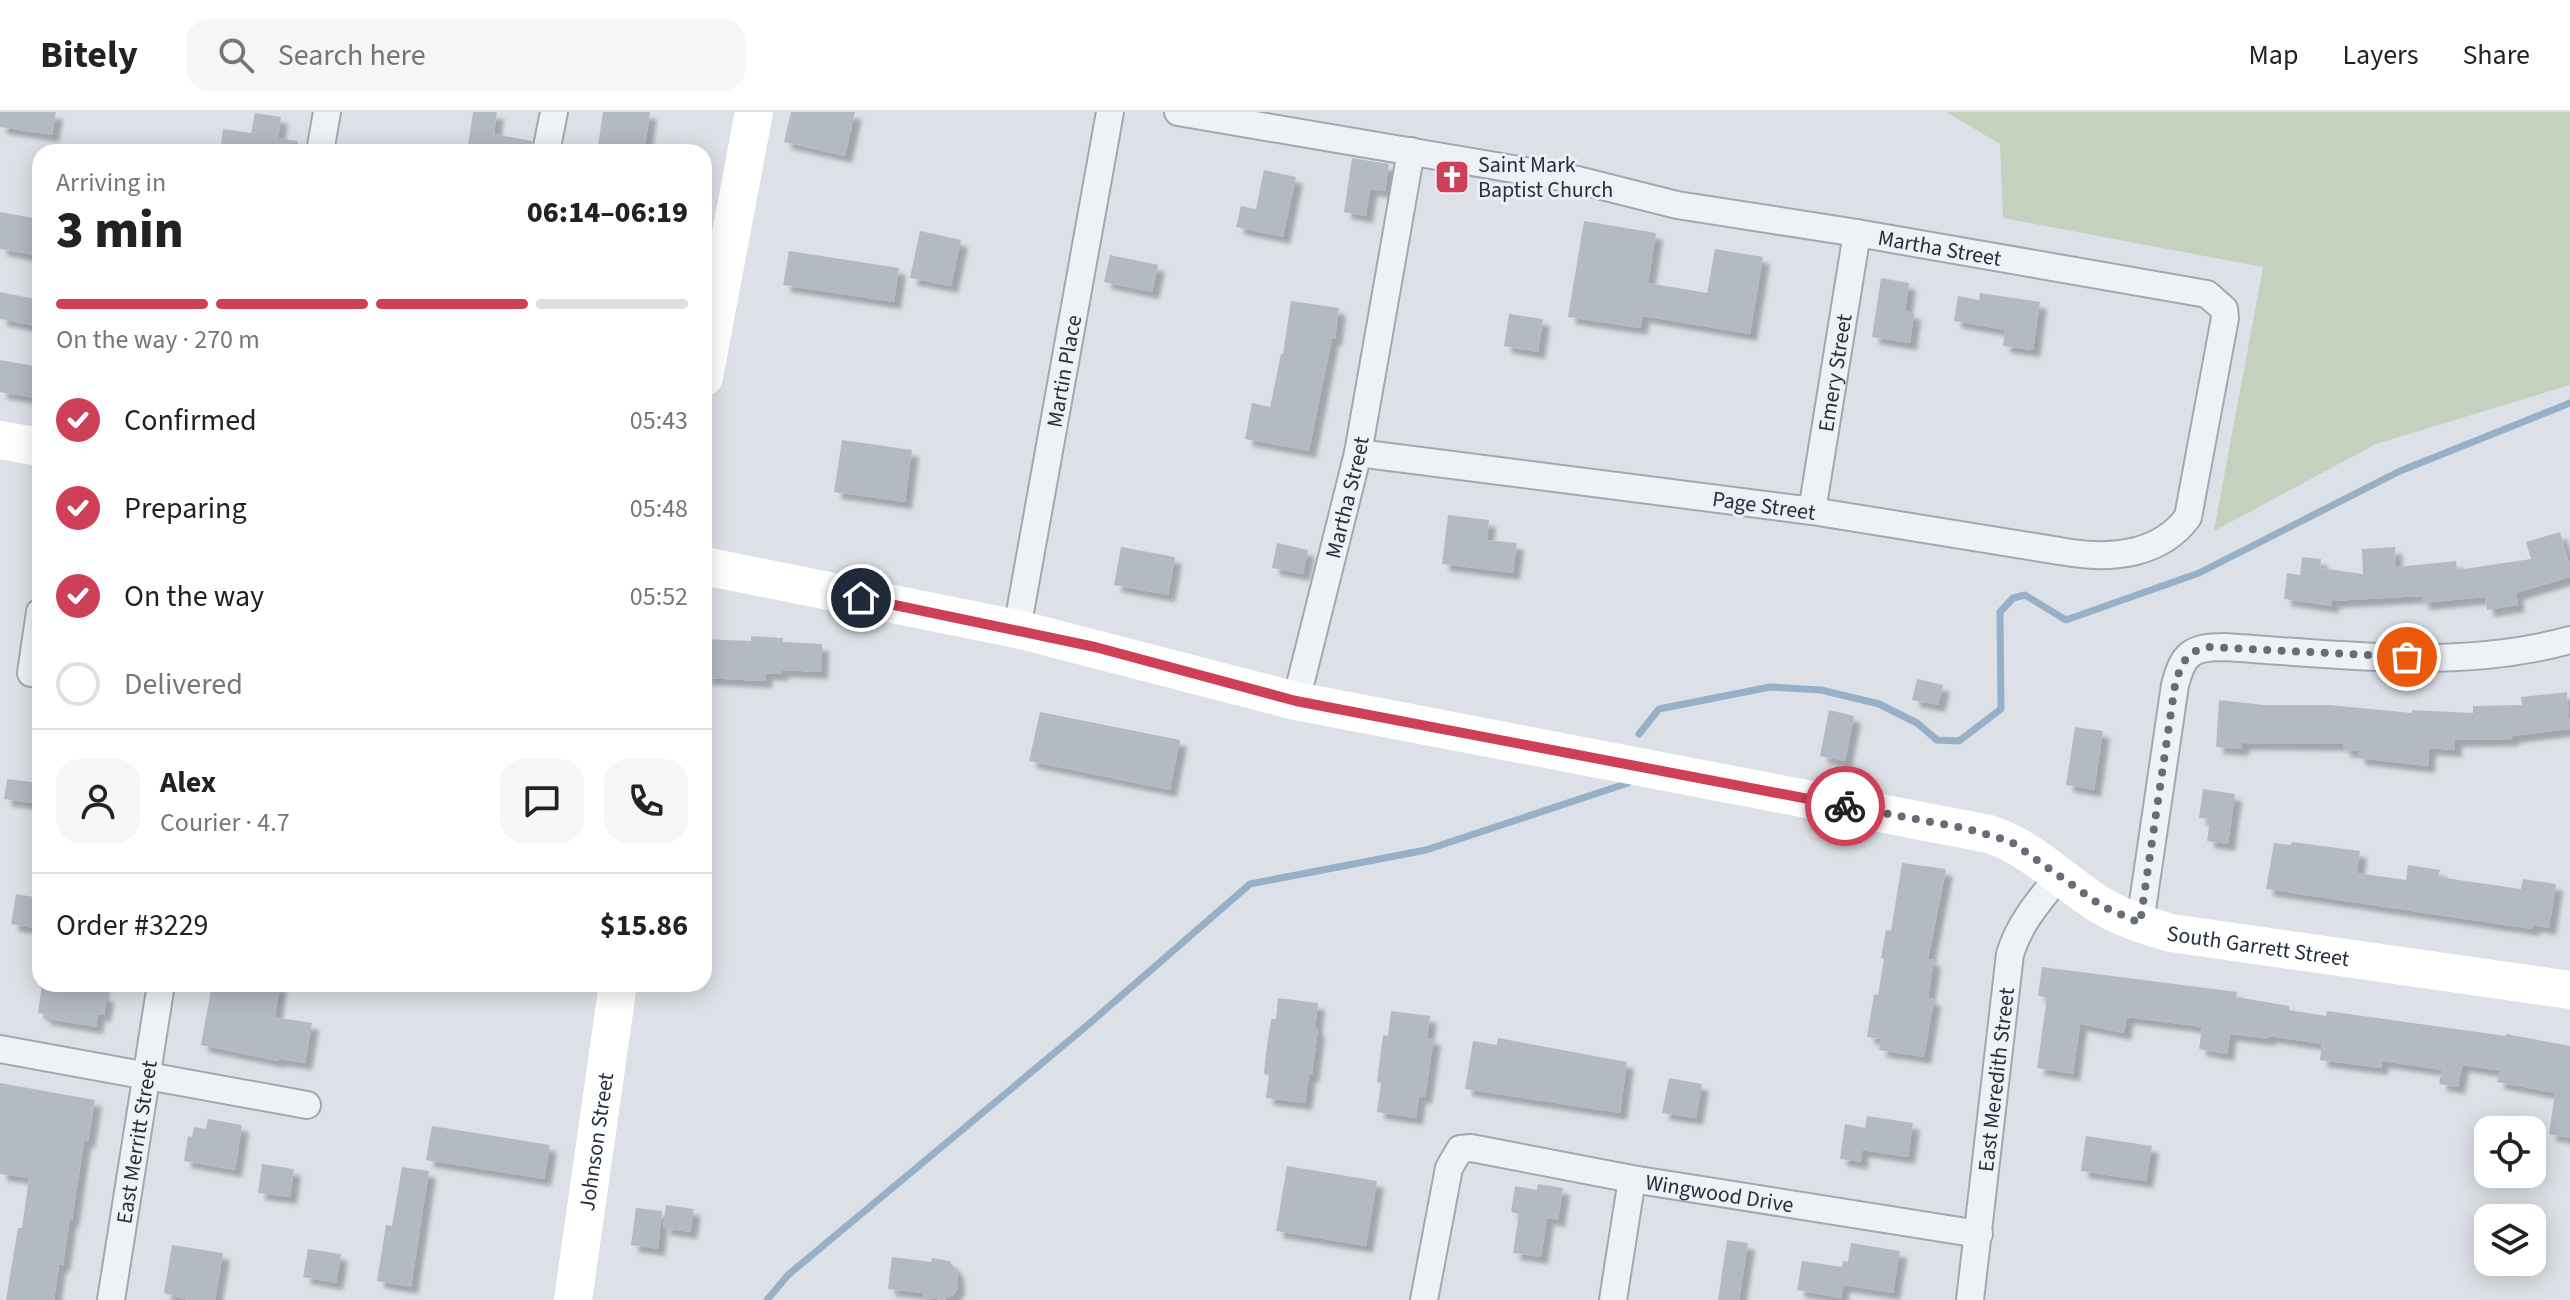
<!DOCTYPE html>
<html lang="en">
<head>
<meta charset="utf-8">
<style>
	body { margin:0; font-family:"Source Sans 3",sans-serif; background:#f6f6f6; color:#222; height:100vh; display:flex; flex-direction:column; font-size:30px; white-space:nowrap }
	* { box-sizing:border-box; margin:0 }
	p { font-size:26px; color:#767676 }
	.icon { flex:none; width:44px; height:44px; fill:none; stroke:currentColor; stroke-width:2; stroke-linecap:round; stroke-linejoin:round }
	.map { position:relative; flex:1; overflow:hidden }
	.side { position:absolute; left:32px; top:32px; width:680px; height:848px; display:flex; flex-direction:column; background:#fff; border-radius:24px; box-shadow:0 4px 20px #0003 }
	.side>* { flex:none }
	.buttons { position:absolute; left:2474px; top:1004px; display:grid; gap:16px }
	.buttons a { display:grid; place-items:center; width:72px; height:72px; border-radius:16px; background:#fff; box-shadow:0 4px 20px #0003; font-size:40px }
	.pin { position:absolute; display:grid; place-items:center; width:68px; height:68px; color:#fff; margin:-34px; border:4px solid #fff; border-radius:50%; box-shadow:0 2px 8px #0007 }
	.courier { position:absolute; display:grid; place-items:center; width:80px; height:80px; margin:-40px; border:6px solid #ce3f58; border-radius:50%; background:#fff; color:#222; box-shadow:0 2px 10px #0007 }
	.head em { font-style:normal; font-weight:800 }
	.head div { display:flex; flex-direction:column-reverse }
	.head { display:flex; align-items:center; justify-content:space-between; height:136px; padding:0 24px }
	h1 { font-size:52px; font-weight:800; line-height:60px }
	.bar { display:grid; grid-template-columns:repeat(4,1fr); gap:12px 8px; align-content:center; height:96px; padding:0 24px }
	.bar i { height:10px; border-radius:6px; background:#e0e0e0 }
	.bar .on { background:#ce3f58 }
	.bar p { grid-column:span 4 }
	.line { display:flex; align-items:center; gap:20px; padding:0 24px; border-top:2px solid #e0e0e0 }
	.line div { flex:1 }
	.round { display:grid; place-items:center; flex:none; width:84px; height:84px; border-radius:24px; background:#f6f6f6 }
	ol { padding:0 24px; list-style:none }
	li { display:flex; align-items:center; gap:24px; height:88px }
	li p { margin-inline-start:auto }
	li .icon { padding:8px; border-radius:50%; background:#ce3f58; color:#fff; stroke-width:4 }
	li:last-child { color:#767676 }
	li i { width:44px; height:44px; border:4px solid #e0e0e0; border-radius:50% }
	header { display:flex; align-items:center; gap:48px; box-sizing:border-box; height:112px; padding:0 40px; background:#fff; border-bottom:2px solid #e0e0e0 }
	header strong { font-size:38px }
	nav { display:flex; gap:44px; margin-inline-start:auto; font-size:28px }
	.search { width:560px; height:72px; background:#f6f6f6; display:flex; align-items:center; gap:20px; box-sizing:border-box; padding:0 28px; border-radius:24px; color:#767676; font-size:30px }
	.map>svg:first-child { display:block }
	.green { fill:#c3d1be }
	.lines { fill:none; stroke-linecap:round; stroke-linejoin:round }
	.stream { stroke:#97b0c8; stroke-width:7 }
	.building { fill:#b4bac4; filter:url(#shadow) }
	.street-casing { stroke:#a2a8b1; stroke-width:30 }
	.street { stroke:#eff2f5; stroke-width:26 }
	.secondary { stroke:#fff; stroke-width:38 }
	.done { stroke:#666d78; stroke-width:8; stroke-dasharray:0 14.4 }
	.route { stroke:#ce3f58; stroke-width:10 }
	.labels { text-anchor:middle; stroke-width:6; stroke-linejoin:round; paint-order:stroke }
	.poi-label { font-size:22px; fill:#262f3d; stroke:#ecf0f5; text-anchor:start }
	.street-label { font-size:22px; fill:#262f3d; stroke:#ecf0f5 }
</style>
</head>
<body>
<header>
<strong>Bitely</strong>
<div class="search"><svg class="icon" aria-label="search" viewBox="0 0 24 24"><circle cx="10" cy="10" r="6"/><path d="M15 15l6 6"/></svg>Search here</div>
<nav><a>Map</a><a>Layers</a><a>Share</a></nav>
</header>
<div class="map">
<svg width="2570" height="1188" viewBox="0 0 2570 1188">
	<defs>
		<filter id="shadow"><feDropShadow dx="7" dy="7" stdDeviation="2" flood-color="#0004"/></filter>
	</defs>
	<rect width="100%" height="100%" fill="#dde1e7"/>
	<polygon class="green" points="1946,0 2570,0 2570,273 2376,332 2214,419 2263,155 2003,106 2000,32"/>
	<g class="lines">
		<g class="stream">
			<polyline points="1639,622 1659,597 1770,575 1821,578 1879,592 1917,611 1937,628 1959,629 2001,597 2000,500 2013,486 2025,483 2066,508 2199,461 2400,359 2570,291"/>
			<polyline points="767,1188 788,1163 1083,917 1250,772 1426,738 1628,671"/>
		</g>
	</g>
	<g class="building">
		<polygon points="0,0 56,0 52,23 0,15"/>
		<polygon points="473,0 497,0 494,22 532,29 530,40 467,40"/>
		<polygon points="603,0 650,0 644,40 597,40"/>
		<polygon points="791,0 855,0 845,44 784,30"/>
		<polygon points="255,1 281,5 278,26 298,29 297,40 220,40 223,17 251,21"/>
		<polygon points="1352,46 1389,52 1385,79 1370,77 1366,104 1344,100"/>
		<polygon points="1264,58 1296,65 1283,125 1236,115 1241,94 1256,97"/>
		<polygon points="0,100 39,107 36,123 40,123 40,144 0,137"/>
		<polygon points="1584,109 1656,121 1648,171 1707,181 1715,137 1763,145 1750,222 1643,204 1640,216 1568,205"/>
		<polygon points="920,119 961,128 951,174 910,166"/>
		<polygon points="789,139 899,156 894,190 783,173"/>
		<polygon points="1110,143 1158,153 1152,180 1104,170"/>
		<polygon points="1881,166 1909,171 1905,199 1914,201 1910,231 1872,225"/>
		<polygon points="0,180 40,188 40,215 0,207"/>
		<polygon points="1980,181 2040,190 2033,238 2003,234 2005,218 1954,209 1958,184 1979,188"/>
		<polygon points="1291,189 1339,196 1335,227 1332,226 1309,339 1245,327 1252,291 1270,295 1281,242 1283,242"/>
		<polygon points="1509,202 1543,207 1538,240 1504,234"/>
		<polygon points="0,248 40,255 40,287 0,280"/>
		<polygon points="842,328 912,338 905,390 834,380"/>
		<polygon points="1448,403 1489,408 1487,428 1517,431 1513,461 1442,452"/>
		<polygon points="2560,420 2570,455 2570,465 2516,481 2518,493 2487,498 2485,485 2422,491 2422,484 2332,489 2332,494 2284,487 2287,461 2300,463 2302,445 2321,447 2320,456 2363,462 2362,437 2395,435 2396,455 2456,449 2457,458 2531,447 2526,430"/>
		<polygon points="1277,431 1308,438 1303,462 1272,456"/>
		<polygon points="1121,435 1175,445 1168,483 1114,473"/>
		<polygon points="751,524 783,526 783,530 822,532 821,560 782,558 781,562 766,561 765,569 704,566 704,527 751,529"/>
		<polygon points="1917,567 1943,573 1938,593 1912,588"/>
		<polygon points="2567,580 2570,617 2512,624 2512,627 2455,628 2455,638 2429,636 2428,654 2358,646 2358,639 2343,638 2343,632 2242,631 2242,637 2216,635 2219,588 2264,593 2329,593 2412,601 2412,598 2473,601 2473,594 2522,593 2521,585"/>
		<polygon points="1829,598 1854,604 1845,649 1820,644"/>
		<polygon points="1040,600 1180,628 1170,678 1029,649"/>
		<polygon points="2075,615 2103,619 2094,678 2066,673"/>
		<polygon points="7,667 40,671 40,692 4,687"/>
		<polygon points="2203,677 2235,682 2228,732 2207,729 2210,707 2199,706"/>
		<polygon points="2292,730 2360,739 2357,761 2406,768 2408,753 2440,758 2438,765 2521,777 2523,767 2556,772 2549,816 2533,813 2532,817 2266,777 2274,731 2291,733"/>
		<polygon points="1902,751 1946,757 1928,847 1934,848 1928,886 1934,887 1924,945 1879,938 1881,927 1867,925 1874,882 1878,883 1884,847 1881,846 1886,818 1891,819"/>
		<polygon points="16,782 40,786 40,817 11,812"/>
		<polygon points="2042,855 2237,880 2236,885 2289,894 2289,898 2326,904 2327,899 2506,924 2506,922 2570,934 2570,1026 2549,1022 2555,981 2497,970 2500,959 2462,953 2458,975 2439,972 2442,958 2382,949 2381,956 2320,948 2322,932 2269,924 2269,927 2230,922 2227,942 2199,937 2202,915 2127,905 2124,921 2080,912 2073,962 2037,956 2047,885 2038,884"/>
		<polygon points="42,872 80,875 81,872 103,872 101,882 107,883 104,903 98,902 96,915 43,906 44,902 38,901"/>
		<polygon points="212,872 280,872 275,905 312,911 305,951 279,947 278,949 201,933"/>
		<polygon points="1278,886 1318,891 1315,916 1318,917 1312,963 1309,963 1305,991 1266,986 1269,963 1264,962 1266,941 1271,907 1276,907"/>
		<polygon points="1391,899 1430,904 1427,926 1434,926 1425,985 1419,984 1416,1006 1377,1000 1381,971 1377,970 1383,923 1388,924"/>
		<polygon points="1498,926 1627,950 1620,1001 1465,977 1473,929 1497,933"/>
		<polygon points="1669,966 1702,972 1696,1006 1662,1001"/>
		<polygon points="0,971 95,988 88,1029 84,1029 72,1108 70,1107 63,1153 59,1153 54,1188 6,1188 18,1116 22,1116 29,1066 0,1062"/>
		<polygon points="1867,1004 1913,1011 1908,1045 1862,1038 1861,1050 1840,1047 1845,1012 1865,1016"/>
		<polygon points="208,1007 242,1013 235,1058 184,1049 188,1024 192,1025 194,1015 206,1017"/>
		<polygon points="432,1014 550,1033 544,1067 426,1048"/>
		<polygon points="2086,1024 2152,1034 2146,1069 2081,1059"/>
		<polygon points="262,1052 294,1057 290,1085 258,1081"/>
		<polygon points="1287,1054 1377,1069 1366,1134 1276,1119"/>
		<polygon points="402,1055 429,1059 411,1175 377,1169 386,1113 392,1114"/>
		<polygon points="1538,1072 1563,1076 1558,1108 1547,1106 1541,1145 1513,1141 1519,1102 1511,1100 1515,1074 1537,1078"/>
		<polygon points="666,1093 694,1097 690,1120 663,1116"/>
		<polygon points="636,1096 662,1099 658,1137 631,1133"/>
		<polygon points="1727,1128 1748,1131 1739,1188 1718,1188"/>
		<polygon points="1851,1131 1900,1139 1893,1181 1843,1173 1841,1186 1797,1178 1802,1149 1842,1155 1843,1149 1848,1150"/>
		<polygon points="172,1133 223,1141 215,1188 189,1188 164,1181"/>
		<polygon points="308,1137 341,1142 336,1171 303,1165"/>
		<polygon points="892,1145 931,1150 932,1146 949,1149 957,1159 958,1176 953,1183 944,1188 923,1185 924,1181 888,1177"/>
	</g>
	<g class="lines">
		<g class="street-casing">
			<g id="street">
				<path id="s1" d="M1178,0L1578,68L1677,93L1857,121L2207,182L2224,197L2225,206L2188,405C2161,442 2114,447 2072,441L1812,399L1358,341"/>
				<polyline points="320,40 327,0"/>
				<polyline points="546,40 554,0"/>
				<path id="s2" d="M1812,399L1857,121"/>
				<path id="s3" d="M1017,517L1110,0"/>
				<polyline points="31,561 40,500"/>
				<path id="s4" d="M1296,589L1358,341L1411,39"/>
				<path d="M2140,811L2175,573C2183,542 2191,535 2224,535C2338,542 2458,559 2570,528"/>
				<polyline points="0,937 307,993"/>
				<path id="s5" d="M111,1188L161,872"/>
				<path id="s6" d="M1424,1188L1449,1056L1460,1037L1471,1036L1632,1067L1979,1122"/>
				<polyline points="1613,1188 1632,1067"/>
				<path id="s7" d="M1970,1188L2010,842C2020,810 2039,789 2060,763"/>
			</g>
		</g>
		<use href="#street" class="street"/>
		<g class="secondary">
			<polyline points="704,265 754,0"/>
			<polyline points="0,328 40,335"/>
			<path id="s8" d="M704,454L1017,517L1296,589L1989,722C2032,736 2062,769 2100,793C2121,806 2147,814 2171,821L2570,878"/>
			<path id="s9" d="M573,1188L618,872"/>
		</g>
	</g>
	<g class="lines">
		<path class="done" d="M1845,694L1964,716L2010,729L2102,794L2140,811L2175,573C2181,552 2186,539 2209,535L2407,545"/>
		<polyline class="route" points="861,486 1095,535 1296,589 1845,694"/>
	</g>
	<defs>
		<g id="church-square" transform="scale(1.8)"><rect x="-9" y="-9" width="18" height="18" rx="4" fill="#ce3f58" stroke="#ecf0f5"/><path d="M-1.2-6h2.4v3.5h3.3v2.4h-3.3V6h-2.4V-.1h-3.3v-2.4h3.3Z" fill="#fff"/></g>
	</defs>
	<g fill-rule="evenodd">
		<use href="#church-square" x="1452" y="65"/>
	</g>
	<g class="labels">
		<g class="poi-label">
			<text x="1478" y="60">Saint Mark<tspan x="1478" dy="25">Baptist Church</tspan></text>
		</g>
		<g class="street-label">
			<text dy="8" stroke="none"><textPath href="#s1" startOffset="774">Martha Street</textPath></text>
			<text dy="8" stroke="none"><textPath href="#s3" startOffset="262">Martin Place</textPath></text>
			<text dy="8" stroke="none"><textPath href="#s2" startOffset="140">Emery Street</textPath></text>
			<text dy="8" stroke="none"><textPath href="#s4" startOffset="210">Martha Street</textPath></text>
			<text transform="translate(1764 393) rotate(8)" y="8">Page Street</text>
			<text dy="8" stroke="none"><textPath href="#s8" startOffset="1610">South Garrett Street</textPath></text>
			<text dy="8" stroke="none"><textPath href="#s7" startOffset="222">East Meredith Street</textPath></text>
			<text dy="8" stroke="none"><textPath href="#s5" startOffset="160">East Merritt Street</textPath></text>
			<text dy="8" stroke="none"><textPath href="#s9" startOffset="160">Johnson Street</textPath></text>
			<text dy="8" stroke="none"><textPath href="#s6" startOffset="420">Wingwood Drive</textPath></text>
		</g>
	</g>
</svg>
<div class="buttons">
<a><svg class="icon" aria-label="locate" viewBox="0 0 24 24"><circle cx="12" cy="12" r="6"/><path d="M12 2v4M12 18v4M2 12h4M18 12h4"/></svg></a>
<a><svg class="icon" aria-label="layers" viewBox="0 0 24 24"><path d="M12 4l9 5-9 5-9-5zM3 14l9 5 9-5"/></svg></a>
</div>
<div class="pin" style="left:2407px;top:545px;background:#ea580c"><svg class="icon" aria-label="bag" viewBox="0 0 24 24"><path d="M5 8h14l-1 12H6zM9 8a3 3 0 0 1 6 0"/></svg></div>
<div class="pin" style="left:861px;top:486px;background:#1f2937"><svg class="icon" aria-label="home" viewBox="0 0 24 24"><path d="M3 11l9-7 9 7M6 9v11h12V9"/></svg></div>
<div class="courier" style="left:1845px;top:694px"><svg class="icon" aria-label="bike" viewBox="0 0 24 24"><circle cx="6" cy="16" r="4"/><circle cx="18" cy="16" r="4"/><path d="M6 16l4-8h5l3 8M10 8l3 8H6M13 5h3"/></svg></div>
<section class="side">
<div class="head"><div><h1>3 min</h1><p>Arriving in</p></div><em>06:14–06:19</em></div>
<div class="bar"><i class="on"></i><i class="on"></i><i class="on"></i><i></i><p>On the way · 270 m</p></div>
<ol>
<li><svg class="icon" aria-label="check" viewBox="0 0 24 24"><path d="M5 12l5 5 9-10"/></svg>Confirmed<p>05:43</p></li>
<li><svg class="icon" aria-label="check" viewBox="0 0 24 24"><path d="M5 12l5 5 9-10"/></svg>Preparing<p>05:48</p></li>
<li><svg class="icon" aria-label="check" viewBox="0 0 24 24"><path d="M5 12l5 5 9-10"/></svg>On the way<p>05:52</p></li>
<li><i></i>Delivered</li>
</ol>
<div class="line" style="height:144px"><a class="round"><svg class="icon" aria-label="person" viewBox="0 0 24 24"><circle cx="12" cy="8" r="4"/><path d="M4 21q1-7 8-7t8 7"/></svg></a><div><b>Alex</b><p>Courier · 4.7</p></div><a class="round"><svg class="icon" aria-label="chat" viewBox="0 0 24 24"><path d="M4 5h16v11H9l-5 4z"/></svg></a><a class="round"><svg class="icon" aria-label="phone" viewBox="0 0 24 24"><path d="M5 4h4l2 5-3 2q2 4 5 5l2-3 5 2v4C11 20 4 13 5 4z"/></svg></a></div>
<div class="line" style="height:104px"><div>Order #3229</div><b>$15.86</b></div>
</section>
</div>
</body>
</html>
